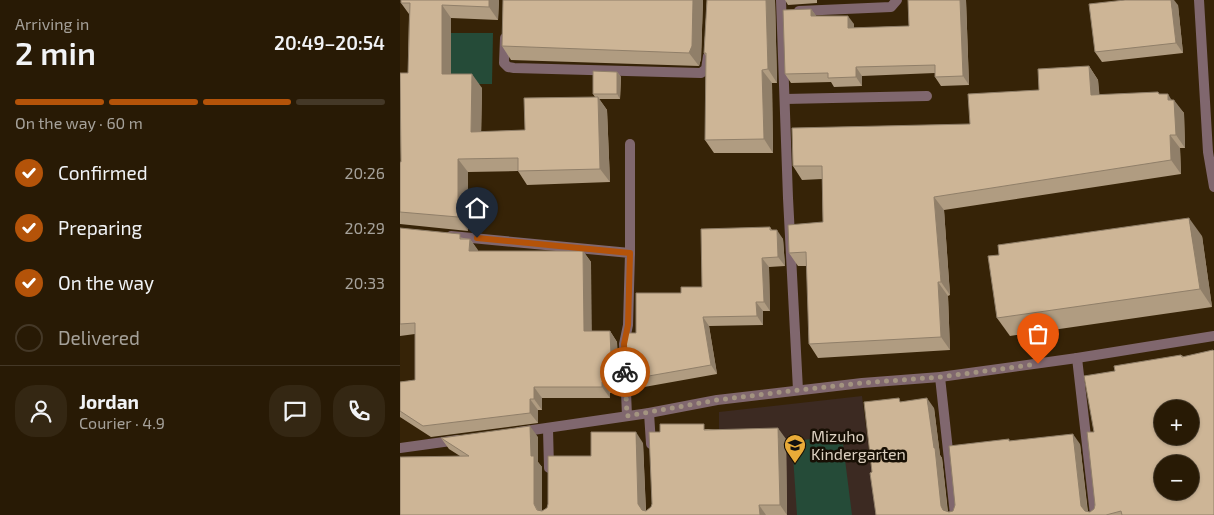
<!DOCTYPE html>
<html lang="en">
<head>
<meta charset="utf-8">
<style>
	body { margin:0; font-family:"Exo 2",sans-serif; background:#342713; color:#f1f3f6; height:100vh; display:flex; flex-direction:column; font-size:19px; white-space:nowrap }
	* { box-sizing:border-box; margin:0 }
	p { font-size:16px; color:#a5a19a }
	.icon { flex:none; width:28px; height:28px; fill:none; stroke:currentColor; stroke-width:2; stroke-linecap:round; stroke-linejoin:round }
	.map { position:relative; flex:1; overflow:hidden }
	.sheet { display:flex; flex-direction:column; background:#281a05; width:400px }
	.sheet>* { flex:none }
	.tools { position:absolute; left:754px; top:400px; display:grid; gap:10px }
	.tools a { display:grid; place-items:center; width:45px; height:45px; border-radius:50%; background:#281a05; box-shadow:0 1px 4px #0004,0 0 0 1px #443827; font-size:25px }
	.pin { position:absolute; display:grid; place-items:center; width:42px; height:42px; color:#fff; margin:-51px -21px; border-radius:50% 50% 50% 0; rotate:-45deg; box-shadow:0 0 5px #0007 }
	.pin .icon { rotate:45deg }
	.courier { position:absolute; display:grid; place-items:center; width:50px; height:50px; margin:-25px; border:4px solid #b45309; border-radius:50%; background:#fff; color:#222; box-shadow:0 1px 6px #0007 }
	.headline em { font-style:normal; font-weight:600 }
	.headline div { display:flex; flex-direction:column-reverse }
	.headline { display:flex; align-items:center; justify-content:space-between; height:85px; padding:0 15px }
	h1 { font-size:32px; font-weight:600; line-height:38px }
	.bar { display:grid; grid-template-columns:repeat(4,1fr); gap:8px 5px; align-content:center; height:60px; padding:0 15px }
	.bar i { height:6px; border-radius:4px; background:#443827 }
	.bar .active { background:#b45309 }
	.bar p { grid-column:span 4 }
	.line { display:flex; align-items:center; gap:12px; padding:0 15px; border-top:1px solid #443827 }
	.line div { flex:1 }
	.round { display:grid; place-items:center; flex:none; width:52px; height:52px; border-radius:20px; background:#342713 }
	ol { padding:0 15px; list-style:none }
	li { display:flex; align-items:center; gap:15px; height:55px }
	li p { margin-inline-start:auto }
	li .icon { padding:5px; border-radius:50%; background:#b45309; color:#fff; stroke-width:4 }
	li:last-child { color:#a5a19a }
	li i { width:28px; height:28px; border:2px solid #443827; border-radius:50% }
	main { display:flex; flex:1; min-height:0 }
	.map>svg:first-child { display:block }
	.education { fill:#3c2a22 }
	.green { fill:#254b38 }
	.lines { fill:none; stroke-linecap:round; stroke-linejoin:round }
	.lane { stroke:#80676e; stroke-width:10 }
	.street { stroke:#80676e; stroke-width:10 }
	.wall { fill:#b09c81 }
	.shaded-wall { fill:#907f69 }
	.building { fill:#cdb596; stroke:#907f69; fill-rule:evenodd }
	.done { stroke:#a39480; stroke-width:5; stroke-dasharray:0 9 }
	.route { stroke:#b45309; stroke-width:6 }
	.labels { text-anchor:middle; stroke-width:5; stroke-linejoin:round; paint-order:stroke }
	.poi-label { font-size:16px; fill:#ddd1c1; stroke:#170f04; text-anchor:start }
</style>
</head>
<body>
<main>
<section class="sheet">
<div class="headline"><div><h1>2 min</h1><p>Arriving in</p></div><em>20:49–20:54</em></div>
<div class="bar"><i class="active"></i><i class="active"></i><i class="active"></i><i></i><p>On the way · 60 m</p></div>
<ol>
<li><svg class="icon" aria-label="check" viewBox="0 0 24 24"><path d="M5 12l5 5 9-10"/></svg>Confirmed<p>20:26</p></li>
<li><svg class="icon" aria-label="check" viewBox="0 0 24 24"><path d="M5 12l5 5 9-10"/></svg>Preparing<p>20:29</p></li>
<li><svg class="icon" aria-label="check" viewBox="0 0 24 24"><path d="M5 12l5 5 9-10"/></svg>On the way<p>20:33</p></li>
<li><i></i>Delivered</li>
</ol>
<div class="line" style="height:90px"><a class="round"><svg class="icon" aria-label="person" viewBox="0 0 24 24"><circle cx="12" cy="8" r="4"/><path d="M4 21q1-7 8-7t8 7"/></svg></a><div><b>Jordan</b><p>Courier · 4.9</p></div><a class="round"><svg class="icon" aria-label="chat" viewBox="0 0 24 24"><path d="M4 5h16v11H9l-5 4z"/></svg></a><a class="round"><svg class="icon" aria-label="phone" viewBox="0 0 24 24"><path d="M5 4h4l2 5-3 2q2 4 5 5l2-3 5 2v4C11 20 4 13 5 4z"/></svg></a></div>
</section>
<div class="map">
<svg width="814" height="515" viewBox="0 0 814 515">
	<rect width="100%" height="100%" fill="#362307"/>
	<polygon class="education" points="462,396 477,515 319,515 319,412"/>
	<g class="green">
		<polygon points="51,33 93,33 92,84 51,84"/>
		<polygon points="442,436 452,515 397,515 392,441"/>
	</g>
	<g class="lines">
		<g class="lane">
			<polyline points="399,11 491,7 497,0"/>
			<polyline points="105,38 104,63 108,67 114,68 301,73 306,69 308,56"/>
			<polyline points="385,99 527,96"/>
		</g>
		<g class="street">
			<polyline points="381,0 388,198 398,390"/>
			<polyline points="799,0 808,152 814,187"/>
			<polyline points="230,144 230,253"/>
			<polyline points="51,236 230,253 228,325 224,344 227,416"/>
			<polyline points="677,358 695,515"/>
			<polyline points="540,377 555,515"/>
			<polyline points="249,413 251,444"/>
			<polyline points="148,429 149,468"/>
			<polyline points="119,432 249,413 317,400 462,383 540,377 677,358 814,336"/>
			<polyline points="0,448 58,440"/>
		</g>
	</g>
	<g class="wall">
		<polygon points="99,0 98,20 51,18 51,74 82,88 81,132 125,130 195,97 193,94 217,72 221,77 220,99 199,99 207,110 210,182 127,185 118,171 68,172 68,231 0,224 0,162 1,162 0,73 8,73 9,14 1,3"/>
		<polygon points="303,0 301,59 299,66 111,60 102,46"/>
		<polygon points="307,0 375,0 377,83 372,83 373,153 314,153 305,140 306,56 304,53"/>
		<polygon points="385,0 417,0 417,3 388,5"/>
		<polygon points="508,0 566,0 569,85 541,86 535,77 535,73 462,76 462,86 434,87 431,82 391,83 385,74 411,9 416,16 454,24 454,28 509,26"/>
		<polygon points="778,5 783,53 702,62 695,52"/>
		<polygon points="689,66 698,80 699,95 760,94 772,100 784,113 785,148 780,148 781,174 544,210 550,295 548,296 550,350 418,358 409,344 407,266 398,266 389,253 423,222 422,179 402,180 393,166 570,124"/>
		<polygon points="370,227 372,230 383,239 385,266 369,267 370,311 363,311 363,325 309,326 317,374 233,389 226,380 236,333 281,293 302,287"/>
		<polygon points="0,228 70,239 78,251 183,251 191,262 191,331 210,331 217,342 219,391 210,393 210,398 142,398 142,410 138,410 138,423 31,437 0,417 0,382 15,380 15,334 0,336"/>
		<polygon points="802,236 812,307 610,336 597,318"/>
		<polygon points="781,355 783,356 814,515 476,515 472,472 502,402 534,408 540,455 542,458 548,512 553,511 611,441 680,444 688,512 690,512 694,509 695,505 694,432 715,371"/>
		<polygon points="308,429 386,439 387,515 0,515 60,456 49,449 41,438 138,437 138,462 142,467 142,511 147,508 191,456 243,443 246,511 251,507 252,504 260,432"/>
	</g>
	<g class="shaded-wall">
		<polygon points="89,0 99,0 98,20 89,7"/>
		<polygon points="293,0 303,0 301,59 299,66 289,53"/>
		<polygon points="366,0 375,0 377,83 368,69"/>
		<polygon points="560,0 566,0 569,85 563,76"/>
		<polygon points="771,0 774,0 778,5 783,53 776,43"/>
		<polygon points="42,5 51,18 51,87 42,74"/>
		<polygon points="411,9 417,17 411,16"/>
		<polygon points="448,16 454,24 454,36 448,28"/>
		<polygon points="689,66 698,80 701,109 691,95"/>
		<polygon points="456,67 462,76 462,86 456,77"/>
		<polygon points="362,70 372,83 373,153 364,139"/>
		<polygon points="217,72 221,77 220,99 217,94"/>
		<polygon points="72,74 82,88 81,146 71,132"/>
		<polygon points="768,94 774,104 774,100 784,113 785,148 776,135 768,100"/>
		<polygon points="198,97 207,110 210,182 200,169"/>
		<polygon points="770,135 780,148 781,174 771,160"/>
		<polygon points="58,159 68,172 68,231 58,217"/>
		<polygon points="534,197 544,210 550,295 541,282"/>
		<polygon points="789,218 802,236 812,307 800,289"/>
		<polygon points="377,230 383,239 385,266 378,257"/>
		<polygon points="70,239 78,250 77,262 69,251"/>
		<polygon points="183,251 191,262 192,342 184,331"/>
		<polygon points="362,258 369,267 370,311 364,302"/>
		<polygon points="538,282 548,296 550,350 541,337"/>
		<polygon points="356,302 363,311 363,325 357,316"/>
		<polygon points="303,317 309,326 317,374 311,365"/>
		<polygon points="210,331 217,342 219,391 212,380"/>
		<polygon points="202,382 210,393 210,398 202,387"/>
		<polygon points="134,387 142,398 142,410 134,399"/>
		<polygon points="527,398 534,408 540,455 542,458 548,515 543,510 541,506"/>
		<polygon points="130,399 138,410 138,423 130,413"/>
		<polygon points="130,426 138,437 138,462 142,467 142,515 141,515 134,504 131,456"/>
		<polygon points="378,428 386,439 387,515 380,505"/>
		<polygon points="236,432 243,443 246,515 245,515 238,504"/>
		<polygon points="673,434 680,444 688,515 681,506"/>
		<polygon points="359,505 366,515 360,515"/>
	</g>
	<g class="building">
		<polygon points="1,0 89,0 89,7 42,5 42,74 72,74 71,132 125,130 124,98 198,97 200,169 118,171 118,158 58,159 58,217 0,212 0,162 1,162 0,73 8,73 10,3 1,3"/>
		<polygon points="103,0 293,0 292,46 289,53 102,46"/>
		<polygon points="307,0 366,0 368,69 362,70 364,139 305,140 306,53 304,53"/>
		<polygon points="508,0 560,0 563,76 535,77 535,65 456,67 456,77 428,78 428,73 385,74 383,10 411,9 411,16 448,16 448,28 509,26"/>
		<polygon points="725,0 771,0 776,43 695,52 689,4"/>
		<polygon points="689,66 691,95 758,92 759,94 768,94 768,100 774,100 776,135 770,135 771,160 534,197 541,282 538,282 541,337 409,344 406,252 389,253 388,225 423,222 422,166 393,166 392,128 570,124 568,94 639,90 638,69"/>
		<polygon points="193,71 217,72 217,94 193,94"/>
		<polygon points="789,218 800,289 597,318 588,256 599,255 598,245"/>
		<polygon points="370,227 370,230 377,230 378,257 362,258 364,302 356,302 357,316 303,317 311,365 226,380 225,336 225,333 236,333 236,293 281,293 281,287 302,287 301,229"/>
		<polygon points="0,228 60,234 60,239 70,239 69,251 183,251 184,331 210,331 212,380 202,382 202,387 134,387 134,399 130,399 130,413 23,426 0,411 0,382 15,380 15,323 0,324"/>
		<path d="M813,350L814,351V515H722L721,511L706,515H476L470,473L472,472L464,402L499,398L500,402L527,398L534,448H535L541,506L543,510L549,512L553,511L555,505L549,446L609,439V441L673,434L681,506L685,511L690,512L694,509L695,505L687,432H694L684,376L715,371L714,366L781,355L782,357ZM762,409H790V436H762ZM762,464H790V491H762Z"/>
		<polygon points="260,424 304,424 304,430 378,428 380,505 359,505 360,515 0,515 0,457 69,456 41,438 130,426 131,456 134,456 134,504 137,510 142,511 147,508 148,504 148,456 191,456 191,432 236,432 238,504 242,510 246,511 251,507 252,504 249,432 260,432"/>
	</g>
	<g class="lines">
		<polyline class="done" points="225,372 227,416 317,400 382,392 462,383 540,377 638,364"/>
		<polyline class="route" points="77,238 230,253 228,325 224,344 225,372"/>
	</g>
	<defs>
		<g id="school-pin" transform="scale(1.125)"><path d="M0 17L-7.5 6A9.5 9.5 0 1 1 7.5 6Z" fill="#e9ab38" stroke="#170f04"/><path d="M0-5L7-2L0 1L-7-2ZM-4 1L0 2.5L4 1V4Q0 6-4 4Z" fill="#111"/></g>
	</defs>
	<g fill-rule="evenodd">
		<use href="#school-pin" x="395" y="445"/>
	</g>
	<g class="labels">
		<g class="poi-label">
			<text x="411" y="442">Mizuho<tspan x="411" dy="18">Kindergarten</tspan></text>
		</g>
	</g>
</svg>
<div class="tools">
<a>+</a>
<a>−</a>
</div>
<div class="pin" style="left:638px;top:364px;background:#ea580c"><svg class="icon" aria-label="bag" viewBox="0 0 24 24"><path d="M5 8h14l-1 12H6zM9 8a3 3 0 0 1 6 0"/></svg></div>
<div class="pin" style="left:77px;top:238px;background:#1f2937"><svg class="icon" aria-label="home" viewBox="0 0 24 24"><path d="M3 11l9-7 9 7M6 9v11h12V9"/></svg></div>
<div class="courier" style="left:225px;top:372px"><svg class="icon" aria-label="bike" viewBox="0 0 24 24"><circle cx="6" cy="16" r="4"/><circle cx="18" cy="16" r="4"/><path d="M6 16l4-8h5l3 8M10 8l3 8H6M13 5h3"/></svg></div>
</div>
</main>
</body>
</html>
